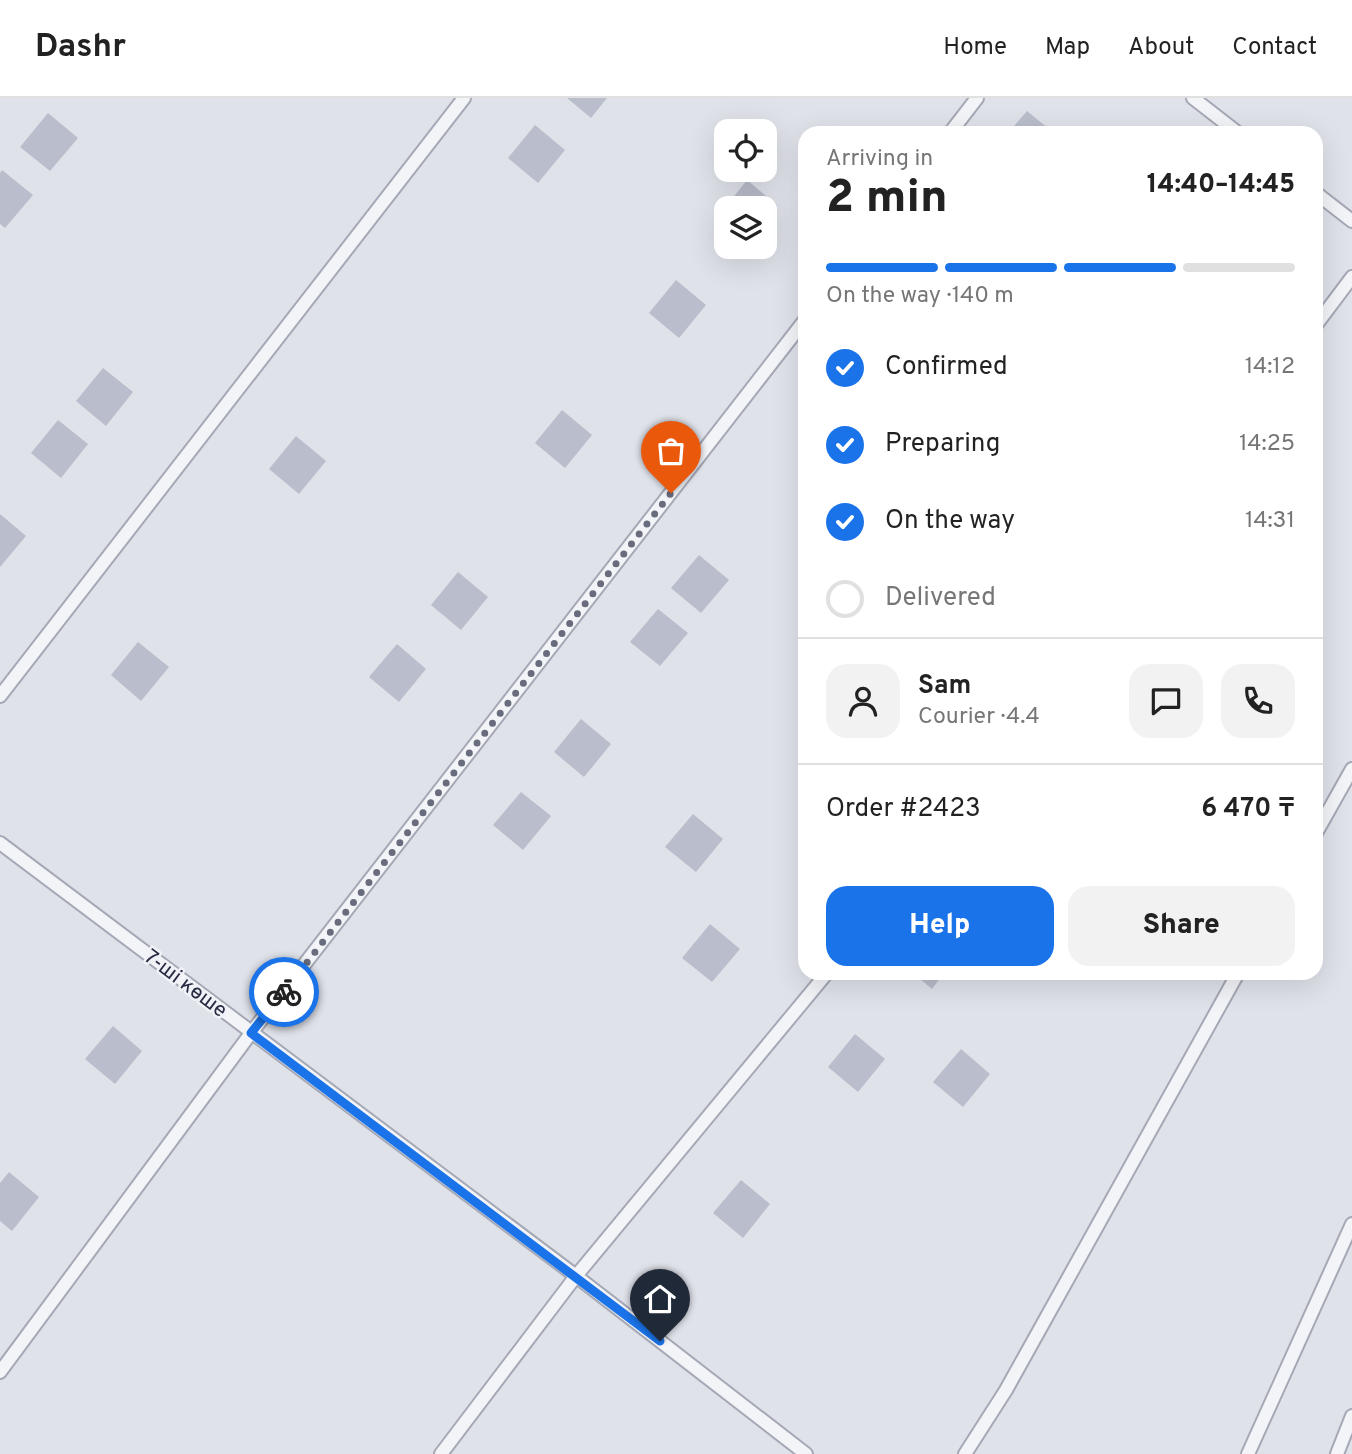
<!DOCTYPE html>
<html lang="en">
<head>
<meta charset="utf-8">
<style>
	body { margin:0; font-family:Overpass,sans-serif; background:#f2f2f2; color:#222; height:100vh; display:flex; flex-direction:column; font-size:26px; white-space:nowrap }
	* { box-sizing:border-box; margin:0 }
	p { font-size:23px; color:#767676 }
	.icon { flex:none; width:38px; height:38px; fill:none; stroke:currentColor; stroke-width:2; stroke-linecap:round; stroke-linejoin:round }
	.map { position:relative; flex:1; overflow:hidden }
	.side { position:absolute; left:798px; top:28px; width:525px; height:854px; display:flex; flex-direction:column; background:#fff; border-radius:21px; box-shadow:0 7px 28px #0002 }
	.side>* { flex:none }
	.buttons { position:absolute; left:714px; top:21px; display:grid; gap:14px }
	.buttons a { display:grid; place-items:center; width:63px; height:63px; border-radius:14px; background:#fff; box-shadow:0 7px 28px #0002; font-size:35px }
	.pin { position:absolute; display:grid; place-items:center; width:60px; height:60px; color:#fff; margin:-72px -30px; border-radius:50% 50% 50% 0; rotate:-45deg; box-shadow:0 0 7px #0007 }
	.pin .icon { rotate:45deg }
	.courier { position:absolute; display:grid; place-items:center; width:70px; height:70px; margin:-35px; border:5px solid #1a73e8; border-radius:50%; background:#fff; color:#222; box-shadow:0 2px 9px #0007 }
	.headline em { font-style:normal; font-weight:800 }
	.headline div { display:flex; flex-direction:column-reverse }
	.headline { display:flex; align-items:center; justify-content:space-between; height:119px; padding:0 28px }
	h1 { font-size:46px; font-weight:800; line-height:52px }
	.bar { display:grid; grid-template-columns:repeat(4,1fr); gap:10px 7px; align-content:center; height:84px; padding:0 28px }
	.bar i { height:9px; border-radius:5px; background:#e0e0e0 }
	.bar .active { background:#1a73e8 }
	.bar p { grid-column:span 4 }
	.line { display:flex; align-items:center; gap:18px; padding:0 28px; border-top:2px solid #e0e0e0 }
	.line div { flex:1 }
	.round { display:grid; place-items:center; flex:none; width:74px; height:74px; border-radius:21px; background:#f2f2f2 }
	ol { padding:0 28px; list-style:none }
	li { display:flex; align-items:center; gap:21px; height:77px }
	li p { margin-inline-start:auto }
	li .icon { padding:7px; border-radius:50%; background:#1a73e8; color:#fff; stroke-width:4 }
	li:last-child { color:#767676 }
	li i { width:38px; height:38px; border:4px solid #e0e0e0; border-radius:50% }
	.button { display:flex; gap:14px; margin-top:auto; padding:14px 28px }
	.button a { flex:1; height:80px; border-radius:21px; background:#1a73e8; color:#fff; font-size:28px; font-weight:800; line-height:80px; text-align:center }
	.button a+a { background:#f2f2f2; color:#222 }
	header { display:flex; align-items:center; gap:42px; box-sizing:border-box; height:98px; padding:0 35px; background:#fff; border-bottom:2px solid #e0e0e0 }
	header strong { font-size:33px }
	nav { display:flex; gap:38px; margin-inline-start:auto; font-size:24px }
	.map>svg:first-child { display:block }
	.building { fill:#babdcb }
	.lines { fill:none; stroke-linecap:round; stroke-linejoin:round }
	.lane-casing { stroke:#a5a8b5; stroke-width:16 }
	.lane { stroke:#f3f4f8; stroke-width:12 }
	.done { stroke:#686c7d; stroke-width:7; stroke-dasharray:0 12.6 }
	.route { stroke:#1a73e8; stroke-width:9 }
	.labels { text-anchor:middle; stroke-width:5; stroke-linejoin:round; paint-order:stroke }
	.street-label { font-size:21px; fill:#272c43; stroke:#f0f2f7 }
</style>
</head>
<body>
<header>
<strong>Dashr</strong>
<nav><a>Home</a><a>Map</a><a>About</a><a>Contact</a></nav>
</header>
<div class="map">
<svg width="1352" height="1356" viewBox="0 0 1352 1356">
	<rect width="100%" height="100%" fill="#e0e2ea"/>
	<g class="building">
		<polygon points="567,0 607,0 591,20"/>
		<polygon points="1027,13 1054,35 1008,35"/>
		<polygon points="48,15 78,40 50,73 20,49"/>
		<polygon points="535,27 565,52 538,85 508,60"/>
		<polygon points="2,72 33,97 5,130 0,126 0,75"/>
		<polygon points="747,82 777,107 765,123 765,110 726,110 726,121 720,116"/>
		<polygon points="676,182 706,207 679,240 649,215"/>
		<polygon points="103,270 133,294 106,328 76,303"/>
		<polygon points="562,312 592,337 565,370 535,345"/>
		<polygon points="58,322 88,346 61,380 31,355"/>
		<polygon points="296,338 326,363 299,396 269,371"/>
		<polygon points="0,416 26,438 0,469"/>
		<polygon points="699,457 729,482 701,515 671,490"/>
		<polygon points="458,474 488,499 461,532 431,507"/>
		<polygon points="658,511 688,535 660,568 630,544"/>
		<polygon points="138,544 169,569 141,603 111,577"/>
		<polygon points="397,546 426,571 399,604 369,579"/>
		<polygon points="581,621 611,646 584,679 554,654"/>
		<polygon points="521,694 551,718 523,752 493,727"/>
		<polygon points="693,716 723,741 696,774 665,749"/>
		<polygon points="710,826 740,851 712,884 682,860"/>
		<polygon points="913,875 944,875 932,891"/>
		<polygon points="113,928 142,953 115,986 85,961"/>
		<polygon points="855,936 885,961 858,994 828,969"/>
		<polygon points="961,951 990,976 963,1009 933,984"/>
		<polygon points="9,1074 39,1099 12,1133 0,1123 0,1085"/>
		<polygon points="741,1082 770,1106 743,1140 713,1115"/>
	</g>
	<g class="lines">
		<g class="lane-casing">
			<g id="lane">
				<polyline points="1193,0 1238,35"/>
				<polyline points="950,35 977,0"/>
				<polyline points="1316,95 1352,123"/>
				<polyline points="1316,227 1352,179"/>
				<polyline points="0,598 464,0"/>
				<polyline points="1316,735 1352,671"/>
				<polyline points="0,745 576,1178 806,1356"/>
				<polyline points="0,1274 251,935 805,222"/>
				<polyline points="441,1356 576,1178 827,875"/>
				<polyline points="965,1356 1006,1292 1238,875"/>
				<polyline points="1248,1356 1352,1126"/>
				<polyline points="1337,1356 1352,1318"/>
			</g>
		</g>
		<use href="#lane" class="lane"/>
	</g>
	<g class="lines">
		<polyline class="done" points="284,894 671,395"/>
		<polyline class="route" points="284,894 251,935 660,1243"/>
	</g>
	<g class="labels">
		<g class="street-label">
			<text transform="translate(186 885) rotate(37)" y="7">7-ші көше</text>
		</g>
	</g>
</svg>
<div class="buttons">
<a><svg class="icon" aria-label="locate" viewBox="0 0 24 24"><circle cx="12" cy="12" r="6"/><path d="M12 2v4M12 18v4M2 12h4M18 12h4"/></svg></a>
<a><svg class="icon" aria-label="layers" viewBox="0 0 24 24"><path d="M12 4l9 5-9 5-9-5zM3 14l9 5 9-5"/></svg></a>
</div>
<div class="pin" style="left:671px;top:395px;background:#ea580c"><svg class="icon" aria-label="bag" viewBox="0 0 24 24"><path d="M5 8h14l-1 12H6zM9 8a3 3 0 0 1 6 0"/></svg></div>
<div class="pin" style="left:660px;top:1243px;background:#1f2937"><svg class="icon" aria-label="home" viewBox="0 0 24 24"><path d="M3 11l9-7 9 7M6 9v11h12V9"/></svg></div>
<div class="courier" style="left:284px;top:894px"><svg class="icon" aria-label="bike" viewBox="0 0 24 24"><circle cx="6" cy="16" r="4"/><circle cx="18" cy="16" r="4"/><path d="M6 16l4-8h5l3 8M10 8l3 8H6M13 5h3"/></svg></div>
<section class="side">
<div class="headline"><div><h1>2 min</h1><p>Arriving in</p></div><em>14:40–14:45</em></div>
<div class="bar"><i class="active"></i><i class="active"></i><i class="active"></i><i></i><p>On the way · 140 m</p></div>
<ol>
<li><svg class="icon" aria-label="check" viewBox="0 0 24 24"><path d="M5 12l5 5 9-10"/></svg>Confirmed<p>14:12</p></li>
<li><svg class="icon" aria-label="check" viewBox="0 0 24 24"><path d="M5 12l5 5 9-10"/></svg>Preparing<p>14:25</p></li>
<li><svg class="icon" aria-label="check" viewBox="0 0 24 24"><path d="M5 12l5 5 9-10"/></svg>On the way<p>14:31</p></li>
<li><i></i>Delivered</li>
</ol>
<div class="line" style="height:126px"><a class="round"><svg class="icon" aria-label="person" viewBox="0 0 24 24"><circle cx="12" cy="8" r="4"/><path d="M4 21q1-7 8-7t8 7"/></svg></a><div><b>Sam</b><p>Courier · 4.4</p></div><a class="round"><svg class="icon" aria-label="chat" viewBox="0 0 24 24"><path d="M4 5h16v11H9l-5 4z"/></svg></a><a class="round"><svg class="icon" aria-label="phone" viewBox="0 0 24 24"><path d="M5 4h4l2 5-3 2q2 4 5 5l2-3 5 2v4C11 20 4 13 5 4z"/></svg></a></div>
<div class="line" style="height:91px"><div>Order #2423</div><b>6 470 ₸</b></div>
<div class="button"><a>Help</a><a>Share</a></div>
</section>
</div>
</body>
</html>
